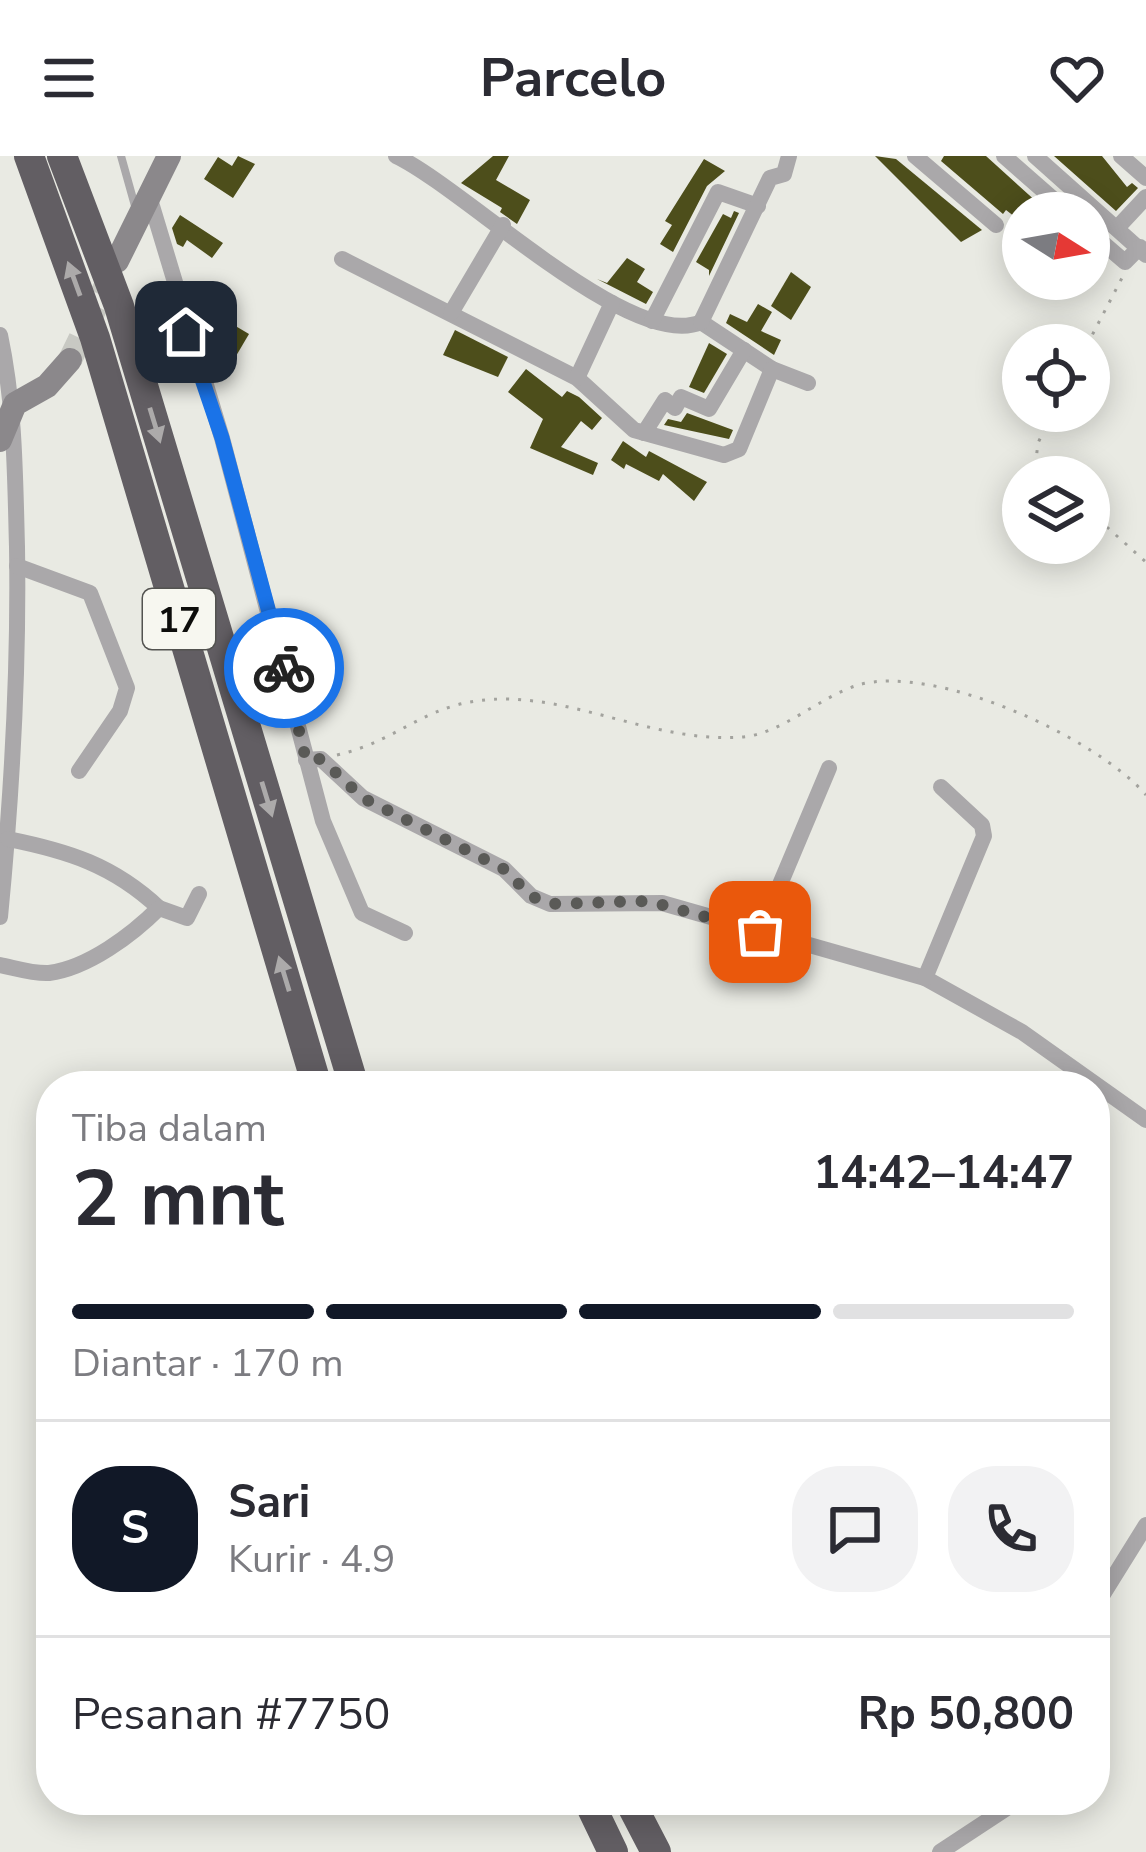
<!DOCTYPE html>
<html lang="id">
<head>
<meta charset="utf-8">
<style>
	body { margin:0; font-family:"Nunito Sans",sans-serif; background:#f2f2f3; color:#2b2b33; height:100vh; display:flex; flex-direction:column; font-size:45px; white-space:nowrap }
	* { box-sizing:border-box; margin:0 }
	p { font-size:39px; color:#7c7c81 }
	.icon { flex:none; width:66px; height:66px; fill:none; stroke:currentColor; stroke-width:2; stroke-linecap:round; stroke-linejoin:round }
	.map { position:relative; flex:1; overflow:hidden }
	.side { position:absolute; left:36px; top:915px; width:1074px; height:744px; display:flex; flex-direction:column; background:#fff; border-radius:48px; box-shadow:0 6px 30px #0003 }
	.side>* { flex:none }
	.needle { width:78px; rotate:101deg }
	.tools { position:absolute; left:1002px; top:36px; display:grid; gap:24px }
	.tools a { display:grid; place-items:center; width:108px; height:108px; border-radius:50%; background:#fff; box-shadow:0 6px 30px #0003; font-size:60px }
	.pin { position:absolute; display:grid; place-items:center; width:102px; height:102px; color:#fff; margin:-51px; border-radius:24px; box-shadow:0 6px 18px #0006 }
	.courier { position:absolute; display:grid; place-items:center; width:120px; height:120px; margin:-60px; border:9px solid #1a73e8; border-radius:50%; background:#fff; color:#222; box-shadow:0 3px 15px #0007 }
	.overview em { font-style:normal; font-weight:700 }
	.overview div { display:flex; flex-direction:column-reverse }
	.overview { display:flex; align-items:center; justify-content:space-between; height:204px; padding:0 36px }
	h1 { font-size:78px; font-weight:700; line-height:90px }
	.bar { display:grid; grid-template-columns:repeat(4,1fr); gap:18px 12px; align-content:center; height:144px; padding:0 36px }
	.bar i { height:15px; border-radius:9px; background:#e1e1e2 }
	.bar .on { background:#111827 }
	.bar p { grid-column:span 4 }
	.line { display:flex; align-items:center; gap:30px; padding:0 36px; border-top:3px solid #e1e1e2 }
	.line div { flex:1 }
	.round { display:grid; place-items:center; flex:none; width:126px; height:126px; border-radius:48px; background:#f2f2f3 }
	header { display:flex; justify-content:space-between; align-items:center; height:156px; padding:0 36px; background:#fff; font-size:54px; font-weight:700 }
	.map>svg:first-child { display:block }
	.building { fill:#4d4e1b }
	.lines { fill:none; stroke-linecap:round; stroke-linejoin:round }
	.secondary-tunnel { stroke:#c8c9c3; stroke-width:24; stroke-dasharray:24 12; stroke-linecap:butt }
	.path { stroke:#a3a39e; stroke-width:3; stroke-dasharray:3 9; stroke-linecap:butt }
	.lane { stroke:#aaa8aa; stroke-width:8 }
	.street { stroke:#aaa8aa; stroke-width:16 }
	.secondary { stroke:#8b888b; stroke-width:24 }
	.highway { stroke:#625e63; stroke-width:30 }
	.oneway { fill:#acaaaa }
	.done { stroke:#5a5a57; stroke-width:12; stroke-dasharray:0 21.6 }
	.route { stroke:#1a73e8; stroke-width:15 }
	.labels { text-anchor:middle; stroke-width:12; stroke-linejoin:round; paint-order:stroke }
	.shield { fill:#f7f7f0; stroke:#535350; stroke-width:3 }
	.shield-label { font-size:36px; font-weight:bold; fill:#0d0d0b }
</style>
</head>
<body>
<header><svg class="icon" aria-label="menu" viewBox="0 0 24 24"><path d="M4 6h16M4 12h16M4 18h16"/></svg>Parcelo<svg class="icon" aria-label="heart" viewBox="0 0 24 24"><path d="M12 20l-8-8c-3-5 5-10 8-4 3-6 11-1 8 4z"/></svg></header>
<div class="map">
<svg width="1146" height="1696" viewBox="0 0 1146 1696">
	<rect width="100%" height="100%" fill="#e9eae3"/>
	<g class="building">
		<polygon points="238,0 255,8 233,42 204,23 218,1 232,10"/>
		<polygon points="493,0 509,0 496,24 530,44 517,68 500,56 502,52 461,27"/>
		<polygon points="875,0 896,3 982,74 961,86"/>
		<polygon points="944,0 986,0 1049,57 1023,57 1023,67 1006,54 1003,58 941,5"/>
		<polygon points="1054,0 1102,0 1127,31 1132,27 1138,32 1116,55"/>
		<polygon points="704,3 725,15 707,30 673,96 660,88 672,69 665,65"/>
		<polygon points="734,55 739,57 709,120 709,114 696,106 723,58 731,62"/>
		<polygon points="180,59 223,87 212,102 187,84 183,91 177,88 172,72"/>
		<polygon points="627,102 645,113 637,126 653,136 646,148 597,123 607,127"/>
		<polygon points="791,116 811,131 791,164 771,150"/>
		<polygon points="758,148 772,156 761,175 781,184 774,199 726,167 730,158 747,166"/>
		<polygon points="227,165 249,178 223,222 216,218 210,196"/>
		<polygon points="455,174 508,201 498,221 443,199"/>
		<polygon points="709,187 727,198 704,237 689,231"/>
		<polygon points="526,213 562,241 567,235 579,241 602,262 592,274 581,265 561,291 598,307 593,319 530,292 543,263 508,236"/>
		<polygon points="687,257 733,274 729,283 664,269 668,263 681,266"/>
		<polygon points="623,285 646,301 649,295 707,326 694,345 663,318 659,325 626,308 624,313 611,304"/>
	</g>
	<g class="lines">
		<polyline class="secondary-tunnel" points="70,204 114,113"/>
		<g class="path">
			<polyline points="1087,189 1123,120"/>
			<polyline points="1034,321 1038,287 1053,255"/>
			<polyline points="1089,355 1146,406"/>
			<path d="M337,599C406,583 426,542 508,543C587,545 661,587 742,581C782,578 819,541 858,529C934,507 1096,581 1146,639"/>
		</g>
		<polyline class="lane" points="121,0 135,50"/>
		<g class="street">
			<path d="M396,0C464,32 632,197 701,166L772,213L808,227"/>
			<polyline points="915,0 996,69"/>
			<polyline points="1004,0 1069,57"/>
			<polyline points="1035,0 1146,99"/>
			<polyline points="1121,0 1146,22"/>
			<polyline points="149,40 222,282 323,665 362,757 405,777"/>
			<polyline points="1118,71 1146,41"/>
			<polyline points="1089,75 1125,106 1140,91"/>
			<polyline points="342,103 577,222 634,274 724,299 739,293 772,213"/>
			<polyline points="451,157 503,69"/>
			<polyline points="652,165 718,36 758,50"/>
			<polyline points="701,166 770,22 784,18 789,0"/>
			<path d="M0,179C15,250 15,318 17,391C19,515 12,637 0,761"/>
			<polyline points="577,222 612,147"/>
			<polyline points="644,277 665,244 675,252 681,241 709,253 744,194"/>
			<polyline points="17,410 90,437 127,532 120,555 79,615"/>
			<polyline points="306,604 321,603 363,642 504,713 531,740 550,748 662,747 925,822 1022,876 1146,964"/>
			<path d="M8,683C68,695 113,709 159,752"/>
			<polyline points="760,776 829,612"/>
			<path d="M0,809C15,812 34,818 49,817C88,812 132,779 159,752L187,762L199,738"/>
			<polyline points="925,822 984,680 982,669 941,631"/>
			<polyline points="1095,1451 1146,1369"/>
			<polyline points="940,1696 1019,1644"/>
		</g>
		<g class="secondary">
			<polyline points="117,105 169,0"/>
			<polyline points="0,284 15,248 47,230 70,204"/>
		</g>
		<g class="highway">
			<polyline points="29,0 95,182 317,930"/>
			<polyline points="62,0 119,150 354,930"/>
			<polyline points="588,1644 613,1696"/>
			<polyline points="629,1644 656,1696"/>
		</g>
	</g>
	<defs><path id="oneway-solid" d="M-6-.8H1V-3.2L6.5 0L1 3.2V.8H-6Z" transform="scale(3)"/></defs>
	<g class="oneway">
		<use href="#oneway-solid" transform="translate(74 123) rotate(-110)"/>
		<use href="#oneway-solid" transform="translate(155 269) rotate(73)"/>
		<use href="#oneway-solid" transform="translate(267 643) rotate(73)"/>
		<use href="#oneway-solid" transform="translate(284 818) rotate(-107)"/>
	</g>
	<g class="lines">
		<polyline class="done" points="284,512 306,604 321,603 363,642 504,713 531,740 550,748 648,745 760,776"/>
		<polyline class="route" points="186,176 222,282 284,512"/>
	</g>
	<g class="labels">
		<rect class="shield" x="143" y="433" width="72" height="60" rx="9"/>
		<g class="shield-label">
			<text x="179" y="476">17</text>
		</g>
	</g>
</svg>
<div class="tools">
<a><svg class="needle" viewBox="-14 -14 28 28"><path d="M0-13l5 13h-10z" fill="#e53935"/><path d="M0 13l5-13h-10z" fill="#7c7c81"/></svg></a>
<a><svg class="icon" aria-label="locate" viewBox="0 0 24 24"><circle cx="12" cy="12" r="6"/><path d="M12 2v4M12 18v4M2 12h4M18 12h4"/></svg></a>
<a><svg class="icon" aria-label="layers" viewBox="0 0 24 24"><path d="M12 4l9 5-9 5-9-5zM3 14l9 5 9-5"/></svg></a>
</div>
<div class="pin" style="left:760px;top:776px;background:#ea580c"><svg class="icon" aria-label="bag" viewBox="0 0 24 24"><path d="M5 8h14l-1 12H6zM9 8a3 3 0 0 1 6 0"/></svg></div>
<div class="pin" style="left:186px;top:176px;background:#1f2937"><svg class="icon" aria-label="home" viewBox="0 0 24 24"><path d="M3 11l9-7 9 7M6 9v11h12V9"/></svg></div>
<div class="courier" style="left:284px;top:512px"><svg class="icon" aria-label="bike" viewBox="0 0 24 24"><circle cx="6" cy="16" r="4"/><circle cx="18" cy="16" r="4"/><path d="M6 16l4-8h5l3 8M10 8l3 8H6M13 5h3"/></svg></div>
<section class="side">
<div class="overview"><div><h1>2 mnt</h1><p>Tiba dalam</p></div><em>14:42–14:47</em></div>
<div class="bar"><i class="on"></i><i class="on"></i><i class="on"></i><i></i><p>Diantar · 170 m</p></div>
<div class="line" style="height:216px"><b class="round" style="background:#111827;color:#fff">S</b><div><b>Sari</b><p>Kurir · 4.9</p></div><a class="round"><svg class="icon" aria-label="chat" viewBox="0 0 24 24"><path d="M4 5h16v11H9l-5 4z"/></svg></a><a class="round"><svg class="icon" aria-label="phone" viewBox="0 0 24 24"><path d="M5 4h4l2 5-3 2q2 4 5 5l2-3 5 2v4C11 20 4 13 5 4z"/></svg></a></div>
<div class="line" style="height:156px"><div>Pesanan #7750</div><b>Rp 50,800</b></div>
</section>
</div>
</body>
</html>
